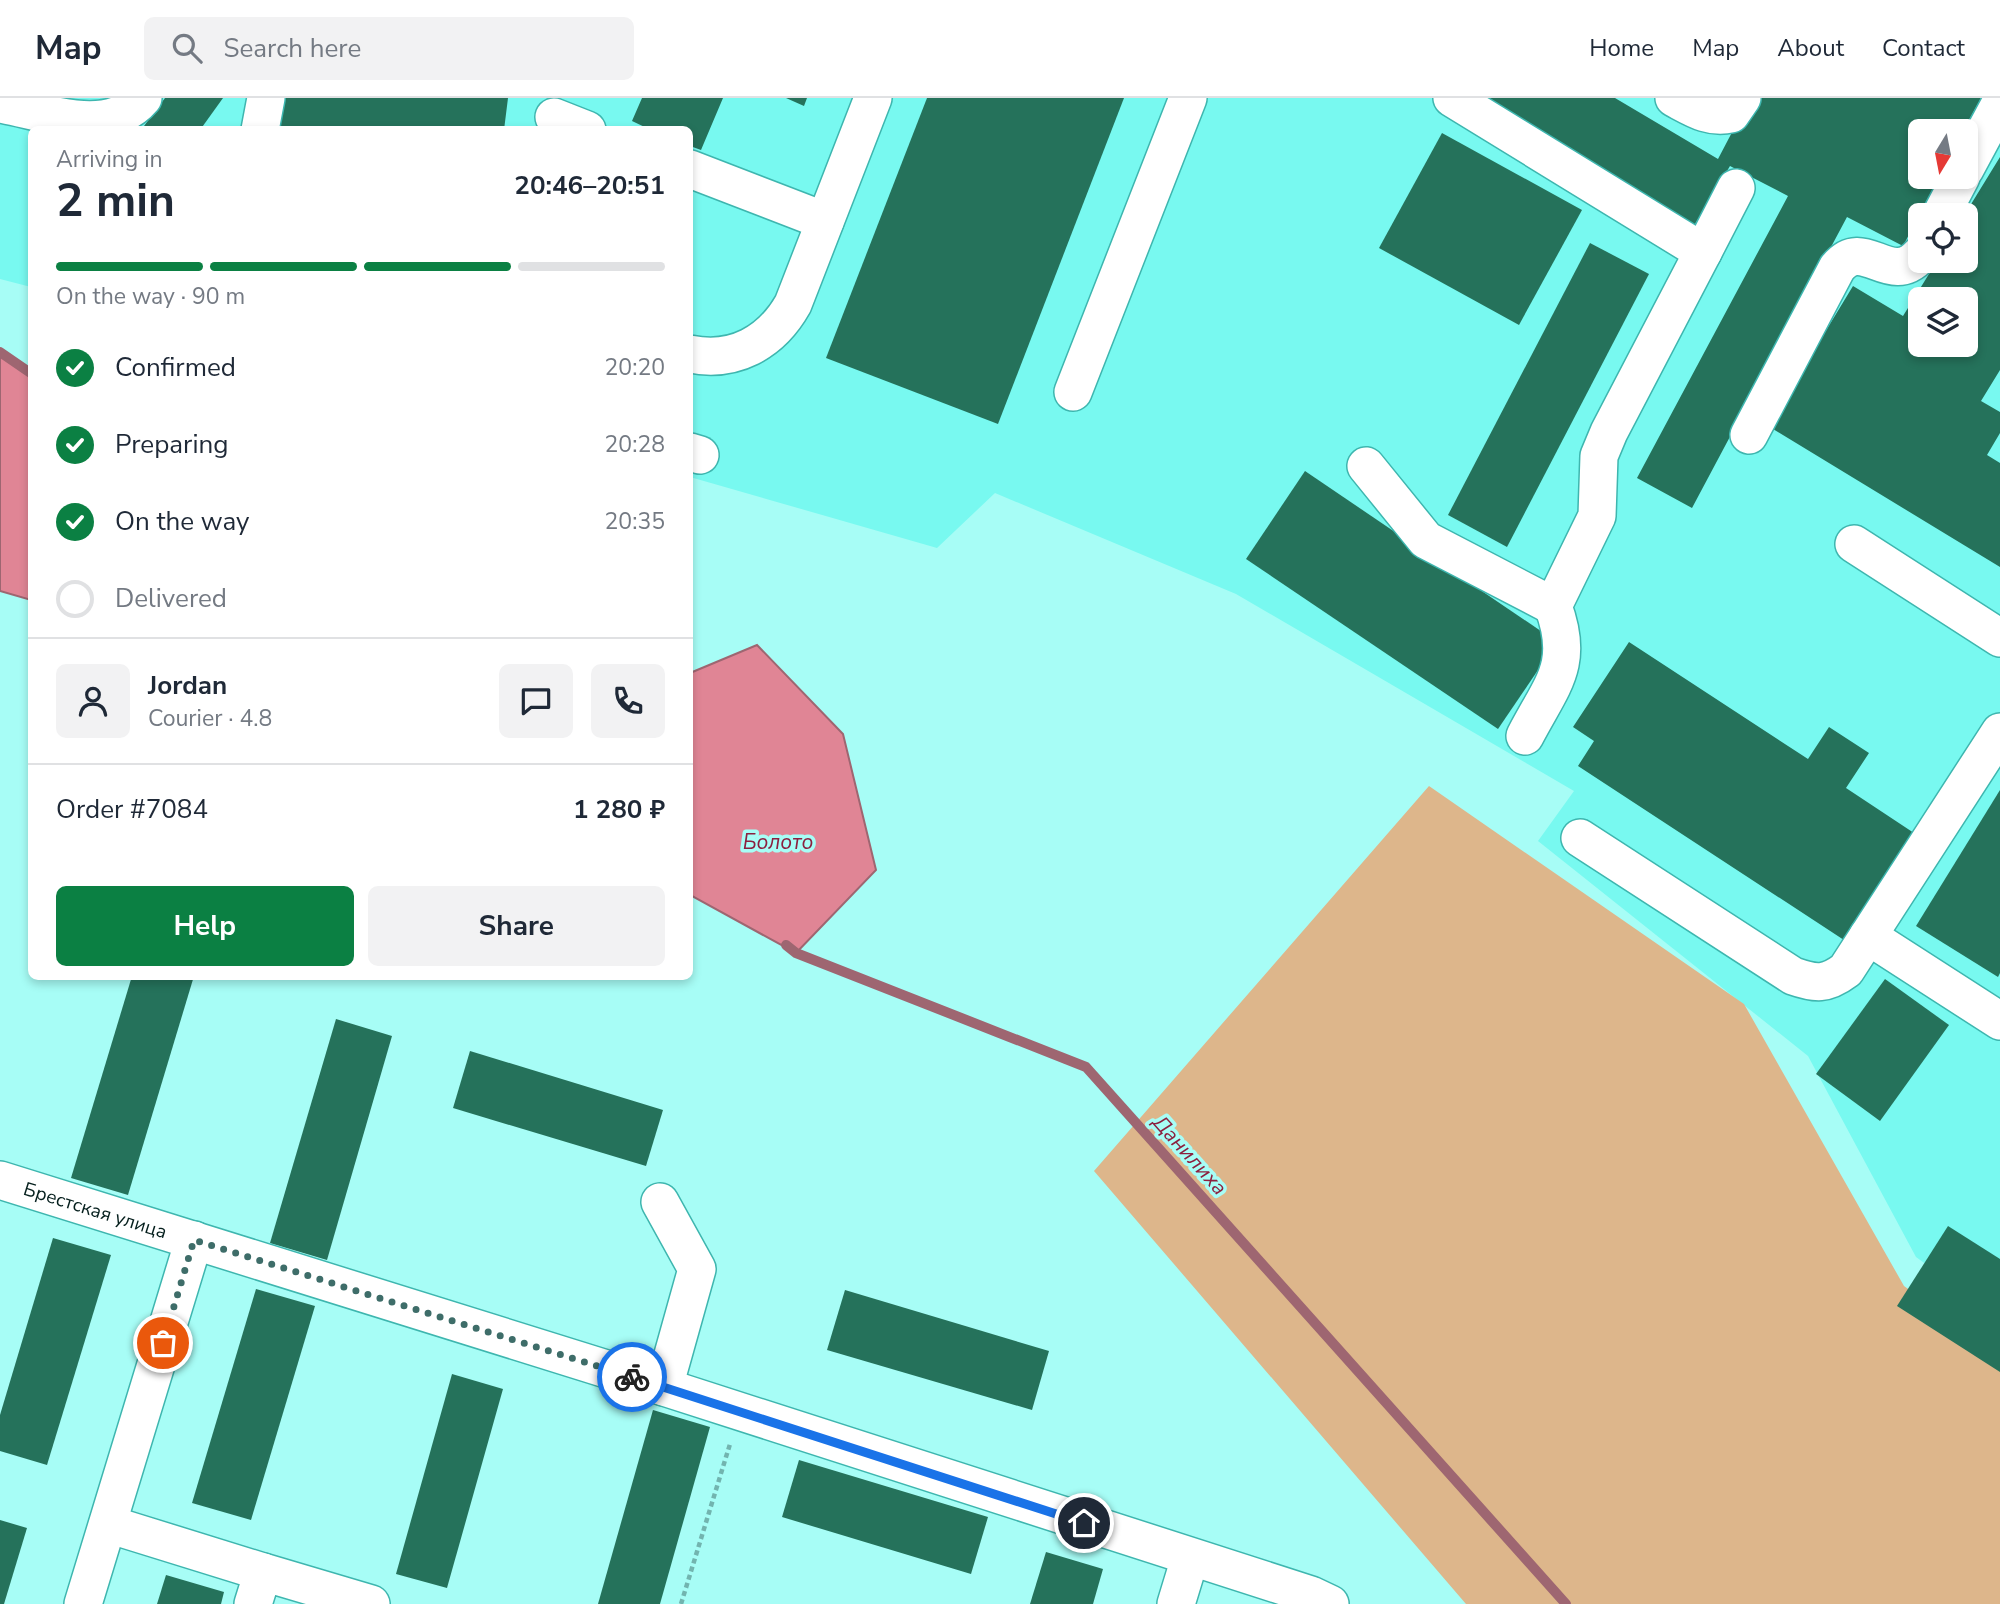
<!DOCTYPE html>
<html lang="en">
<head>
<meta charset="utf-8">
<style>
	body { margin:0; font-family:"Nunito Sans",sans-serif; background:#f2f2f3; color:#1f2937; height:100vh; display:flex; flex-direction:column; font-size:26px; white-space:nowrap }
	* { box-sizing:border-box; margin:0 }
	p { font-size:23px; color:#747a83 }
	.icon { flex:none; width:38px; height:38px; fill:none; stroke:currentColor; stroke-width:2; stroke-linecap:round; stroke-linejoin:round }
	.map { position:relative; flex:1; overflow:hidden }
	.details { position:absolute; left:28px; top:28px; width:665px; height:854px; display:flex; flex-direction:column; background:#fff; border-radius:10px; box-shadow:0 4px 10px #0003 }
	.details>* { flex:none }
	.needle { width:46px; rotate:190deg }
	.controls { position:absolute; left:1908px; top:21px; display:grid; gap:14px }
	.controls a { display:grid; place-items:center; width:70px; height:70px; border-radius:10px; background:#fff; box-shadow:0 4px 10px #0003; font-size:35px }
	.pin { position:absolute; display:grid; place-items:center; width:60px; height:60px; color:#fff; margin:-30px; border:4px solid #fff; border-radius:50%; box-shadow:0 2px 7px #0007 }
	.courier { position:absolute; display:grid; place-items:center; width:70px; height:70px; margin:-35px; border:5px solid #1a73e8; border-radius:50%; background:#fff; color:#222; box-shadow:0 2px 9px #0007 }
	.overview em { font-style:normal; font-weight:700 }
	.overview div { display:flex; flex-direction:column-reverse }
	.overview { display:flex; align-items:center; justify-content:space-between; height:119px; padding:0 28px }
	h1 { font-size:46px; font-weight:700; line-height:52px }
	.bar { display:grid; grid-template-columns:repeat(4,1fr); gap:10px 7px; align-content:center; height:84px; padding:0 28px }
	.bar i { height:9px; border-radius:5px; background:#e0e1e3 }
	.bar .active { background:#0b8043 }
	.bar p { grid-column:span 4 }
	.line { display:flex; align-items:center; gap:18px; padding:0 28px; border-top:2px solid #e0e1e3 }
	.line div { flex:1 }
	.round { display:grid; place-items:center; flex:none; width:74px; height:74px; border-radius:10px; background:#f2f2f3 }
	ol { padding:0 28px; list-style:none }
	li { display:flex; align-items:center; gap:21px; height:77px }
	li p { margin-inline-start:auto }
	li .icon { padding:7px; border-radius:50%; background:#0b8043; color:#fff; stroke-width:4 }
	li:last-child { color:#747a83 }
	li i { width:38px; height:38px; border:4px solid #e0e1e3; border-radius:50% }
	.cta { display:flex; gap:14px; margin-top:auto; padding:14px 28px }
	.cta a { flex:1; height:80px; border-radius:10px; background:#0b8043; color:#fff; font-size:28px; font-weight:700; line-height:80px; text-align:center }
	.cta a+a { background:#f2f2f3; color:#1f2937 }
	header { display:flex; align-items:center; gap:42px; box-sizing:border-box; height:98px; padding:0 35px; background:#fff; border-bottom:2px solid #e0e1e3 }
	header strong { font-size:33px }
	nav { display:flex; gap:38px; margin-inline-start:auto; font-size:24px }
	.search { width:490px; height:63px; background:#f2f2f3; display:flex; align-items:center; gap:18px; box-sizing:border-box; padding:0 24px; border-radius:10px; color:#747a83; font-size:26px }
	.map>svg:first-child { display:block }
	.built { fill:#78f9f0; fill-rule:evenodd }
	.green { fill:#ddb68b }
	.water { fill:#e08595; stroke:#9e6671; stroke-width:2 }
	.lines { fill:none; stroke-linecap:round; stroke-linejoin:round }
	.stream { stroke:#9e6671; stroke-width:10 }
	.building { fill:#25725b; fill-rule:evenodd }
	.minor-casing { stroke:#3eb6af; stroke-width:40 }
	.path { stroke:#72b4af; stroke-width:4.5; stroke-dasharray:5 3.5; stroke-linecap:butt }
	.minor { stroke:#fff; stroke-width:37 }
	.done { stroke:#3e6d69; stroke-width:7; stroke-dasharray:0 12.6 }
	.route { stroke:#1a73e8; stroke-width:9 }
	.labels { text-anchor:middle; stroke-width:7; stroke-linejoin:round; paint-order:stroke }
	.street-label { font-size:19px; fill:#051f1d; stroke:#a7fdf6 }
	.water-label { font-size:21px; font-style:italic; fill:#8c203f; stroke:#a7fdf6 }
</style>
</head>
<body>
<header>
<strong>Map</strong>
<div class="search"><svg class="icon" aria-label="search" viewBox="0 0 24 24"><circle cx="10" cy="10" r="6"/><path d="M15 15l6 6"/></svg>Search here</div>
<nav><a>Home</a><a>Map</a><a>About</a><a>Contact</a></nav>
</header>
<div class="map">
<svg width="2000" height="1506" viewBox="0 0 2000 1506">
	<rect width="100%" height="100%" fill="#a7fdf6"/>
	<path class="built" d="M0,0H2000V1220L1916,1159L1808,958L1538,743L1574,693L1236,496L995,395L937,450L690,379V32H32L31,189L0,181ZM1920,33H1965V79H1920ZM1920,117H1965V163H1920ZM1920,201H1965V247H1920Z"/>
	<polygon class="green" points="1429,688 1744,906 1904,1188 2000,1257 2000,1506 1466,1506 1094,1073"/>
	<g class="water">
		<polygon points="0,254 31,276 31,502 0,493"/>
		<polygon points="757,547 843,636 876,772 796,855 690,797 690,575"/>
	</g>
	<g class="lines">
		<g class="stream">
			<polyline points="0,254 32,276"/>
			<polyline points="786,847 796,855 1086,969 1566,1506"/>
		</g>
	</g>
	<g class="building">
		<polygon points="165,0 223,0 200,32 141,32"/>
		<polygon points="274,0 508,0 504,32 270,32"/>
		<polygon points="642,0 723,0 701,52 690,48 690,32 651,32 632,23"/>
		<polygon points="786,0 807,0 804,8"/>
		<polygon points="927,0 1124,0 998,326 826,260"/>
		<polygon points="1461,0 1615,0 1718,61 1750,0 1981,0 1963,33 1920,33 1920,79 1939,79 1903,148 1847,119 1692,410 1637,380 1788,98 1730,68 1689,136"/>
		<polygon points="1442,35 1582,112 1519,227 1379,150"/>
		<path d="M2000,59V272L1981,303L2000,314V335L1987,357L2000,365V469L1768,328L1853,188L1903,218L1937,163H1965V116ZM1920,201H1965V247H1920Z"/>
		<polygon points="1590,145 1649,176 1507,449 1448,417"/>
		<polygon points="1305,373 1557,544 1498,631 1246,461"/>
		<polygon points="1629,544 1808,661 1829,629 1869,655 1846,690 1917,737 1847,844 1578,668 1594,643 1573,629"/>
		<polygon points="2000,692 2000,875 1998,879 1916,828"/>
		<polygon points="132,878 194,878 128,1097 71,1080"/>
		<polygon points="1885,881 1949,927 1880,1023 1816,976"/>
		<polygon points="336,921 392,938 327,1162 270,1145"/>
		<polygon points="470,953 663,1012 646,1068 453,1010"/>
		<polygon points="1948,1128 2000,1161 2000,1274 1897,1208"/>
		<polygon points="53,1140 111,1157 47,1367 0,1353 0,1317"/>
		<polygon points="256,1191 315,1208 251,1422 192,1405"/>
		<polygon points="845,1192 1049,1253 1032,1312 827,1252"/>
		<polygon points="452,1276 503,1291 447,1490 396,1476"/>
		<polygon points="653,1312 710,1329 660,1506 598,1506"/>
		<polygon points="799,1362 988,1419 971,1476 782,1419"/>
		<polygon points="0,1422 27,1430 4,1506 0,1506"/>
		<polygon points="1046,1454 1103,1471 1093,1506 1030,1506"/>
		<polygon points="166,1477 224,1494 221,1506 157,1506"/>
	</g>
	<g class="lines">
		<g class="minor-casing">
			<g id="minor">
				<path d="M1452,0L1703,154L1609,334L1599,358L1597,418L1553,508C1575,567 1552,586 1525,638"/>
				<path d="M1674,0C1693,10 1709,21 1731,16L1742,0"/>
				<path d="M0,6C45,14 109,40 143,0"/>
				<polyline points="554,19 587,32"/>
				<polyline points="260,32 266,0"/>
				<polyline points="690,71 825,123"/>
				<polyline points="1965,71 2000,6"/>
				<polyline points="1941,117 1961,79"/>
				<polyline points="1703,154 1736,90"/>
				<path d="M690,256C734,265 771,245 793,206L873,0"/>
				<polyline points="1073,294 1188,0"/>
				<path d="M1749,337L1837,170C1864,136 1889,191 1920,157"/>
				<polyline points="690,354 700,357"/>
				<polyline points="1366,368 1426,442 1553,508"/>
				<polyline points="1854,446 2000,540"/>
				<path d="M1580,740L1793,878C1816,886 1826,887 1846,872L2000,634"/>
				<polyline points="1868,838 2000,923"/>
				<path id="s1" d="M0,1082L664,1289L1311,1497L1330,1506"/>
				<polyline points="660,1104 697,1171 664,1289"/>
				<polyline points="108,1426 263,1474"/>
				<polyline points="83,1506 194,1142"/>
				<polyline points="253,1506 263,1474 371,1506"/>
				<polyline points="1176,1506 1190,1460"/>
			</g>
		</g>
		<polyline class="path" points="681,1506 730,1346"/>
		<use href="#minor" class="minor"/>
	</g>
	<g class="lines">
		<polyline class="done" points="163,1245 194,1142 632,1279"/>
		<polyline class="route" points="632,1279 1084,1425"/>
	</g>
	<g class="labels">
		<g class="street-label">
			<text dy="7" stroke="none"><textPath href="#s1" startOffset="100">Брестская улица</textPath></text>
		</g>
		<g class="water-label">
			<text x="778" y="751">Болото</text>
			<text transform="translate(1190 1057) rotate(48)" y="7">Данилиха</text>
		</g>
	</g>
</svg>
<div class="controls">
<a><svg class="needle" viewBox="-14 -14 28 28"><path d="M0-13l5 13h-10z" fill="#e53935"/><path d="M0 13l5-13h-10z" fill="#747a83"/></svg></a>
<a><svg class="icon" aria-label="locate" viewBox="0 0 24 24"><circle cx="12" cy="12" r="6"/><path d="M12 2v4M12 18v4M2 12h4M18 12h4"/></svg></a>
<a><svg class="icon" aria-label="layers" viewBox="0 0 24 24"><path d="M12 4l9 5-9 5-9-5zM3 14l9 5 9-5"/></svg></a>
</div>
<div class="pin" style="left:163px;top:1245px;background:#ea580c"><svg class="icon" aria-label="bag" viewBox="0 0 24 24"><path d="M5 8h14l-1 12H6zM9 8a3 3 0 0 1 6 0"/></svg></div>
<div class="pin" style="left:1084px;top:1425px;background:#1f2937"><svg class="icon" aria-label="home" viewBox="0 0 24 24"><path d="M3 11l9-7 9 7M6 9v11h12V9"/></svg></div>
<div class="courier" style="left:632px;top:1279px"><svg class="icon" aria-label="bike" viewBox="0 0 24 24"><circle cx="6" cy="16" r="4"/><circle cx="18" cy="16" r="4"/><path d="M6 16l4-8h5l3 8M10 8l3 8H6M13 5h3"/></svg></div>
<section class="details">
<div class="overview"><div><h1>2 min</h1><p>Arriving in</p></div><em>20:46–20:51</em></div>
<div class="bar"><i class="active"></i><i class="active"></i><i class="active"></i><i></i><p>On the way · 90 m</p></div>
<ol>
<li><svg class="icon" aria-label="check" viewBox="0 0 24 24"><path d="M5 12l5 5 9-10"/></svg>Confirmed<p>20:20</p></li>
<li><svg class="icon" aria-label="check" viewBox="0 0 24 24"><path d="M5 12l5 5 9-10"/></svg>Preparing<p>20:28</p></li>
<li><svg class="icon" aria-label="check" viewBox="0 0 24 24"><path d="M5 12l5 5 9-10"/></svg>On the way<p>20:35</p></li>
<li><i></i>Delivered</li>
</ol>
<div class="line" style="height:126px"><a class="round"><svg class="icon" aria-label="person" viewBox="0 0 24 24"><circle cx="12" cy="8" r="4"/><path d="M4 21q1-7 8-7t8 7"/></svg></a><div><b>Jordan</b><p>Courier · 4.8</p></div><a class="round"><svg class="icon" aria-label="chat" viewBox="0 0 24 24"><path d="M4 5h16v11H9l-5 4z"/></svg></a><a class="round"><svg class="icon" aria-label="phone" viewBox="0 0 24 24"><path d="M5 4h4l2 5-3 2q2 4 5 5l2-3 5 2v4C11 20 4 13 5 4z"/></svg></a></div>
<div class="line" style="height:91px"><div>Order #7084</div><b>1 280 ₽</b></div>
<div class="cta"><a>Help</a><a>Share</a></div>
</section>
</div>
</body>
</html>
